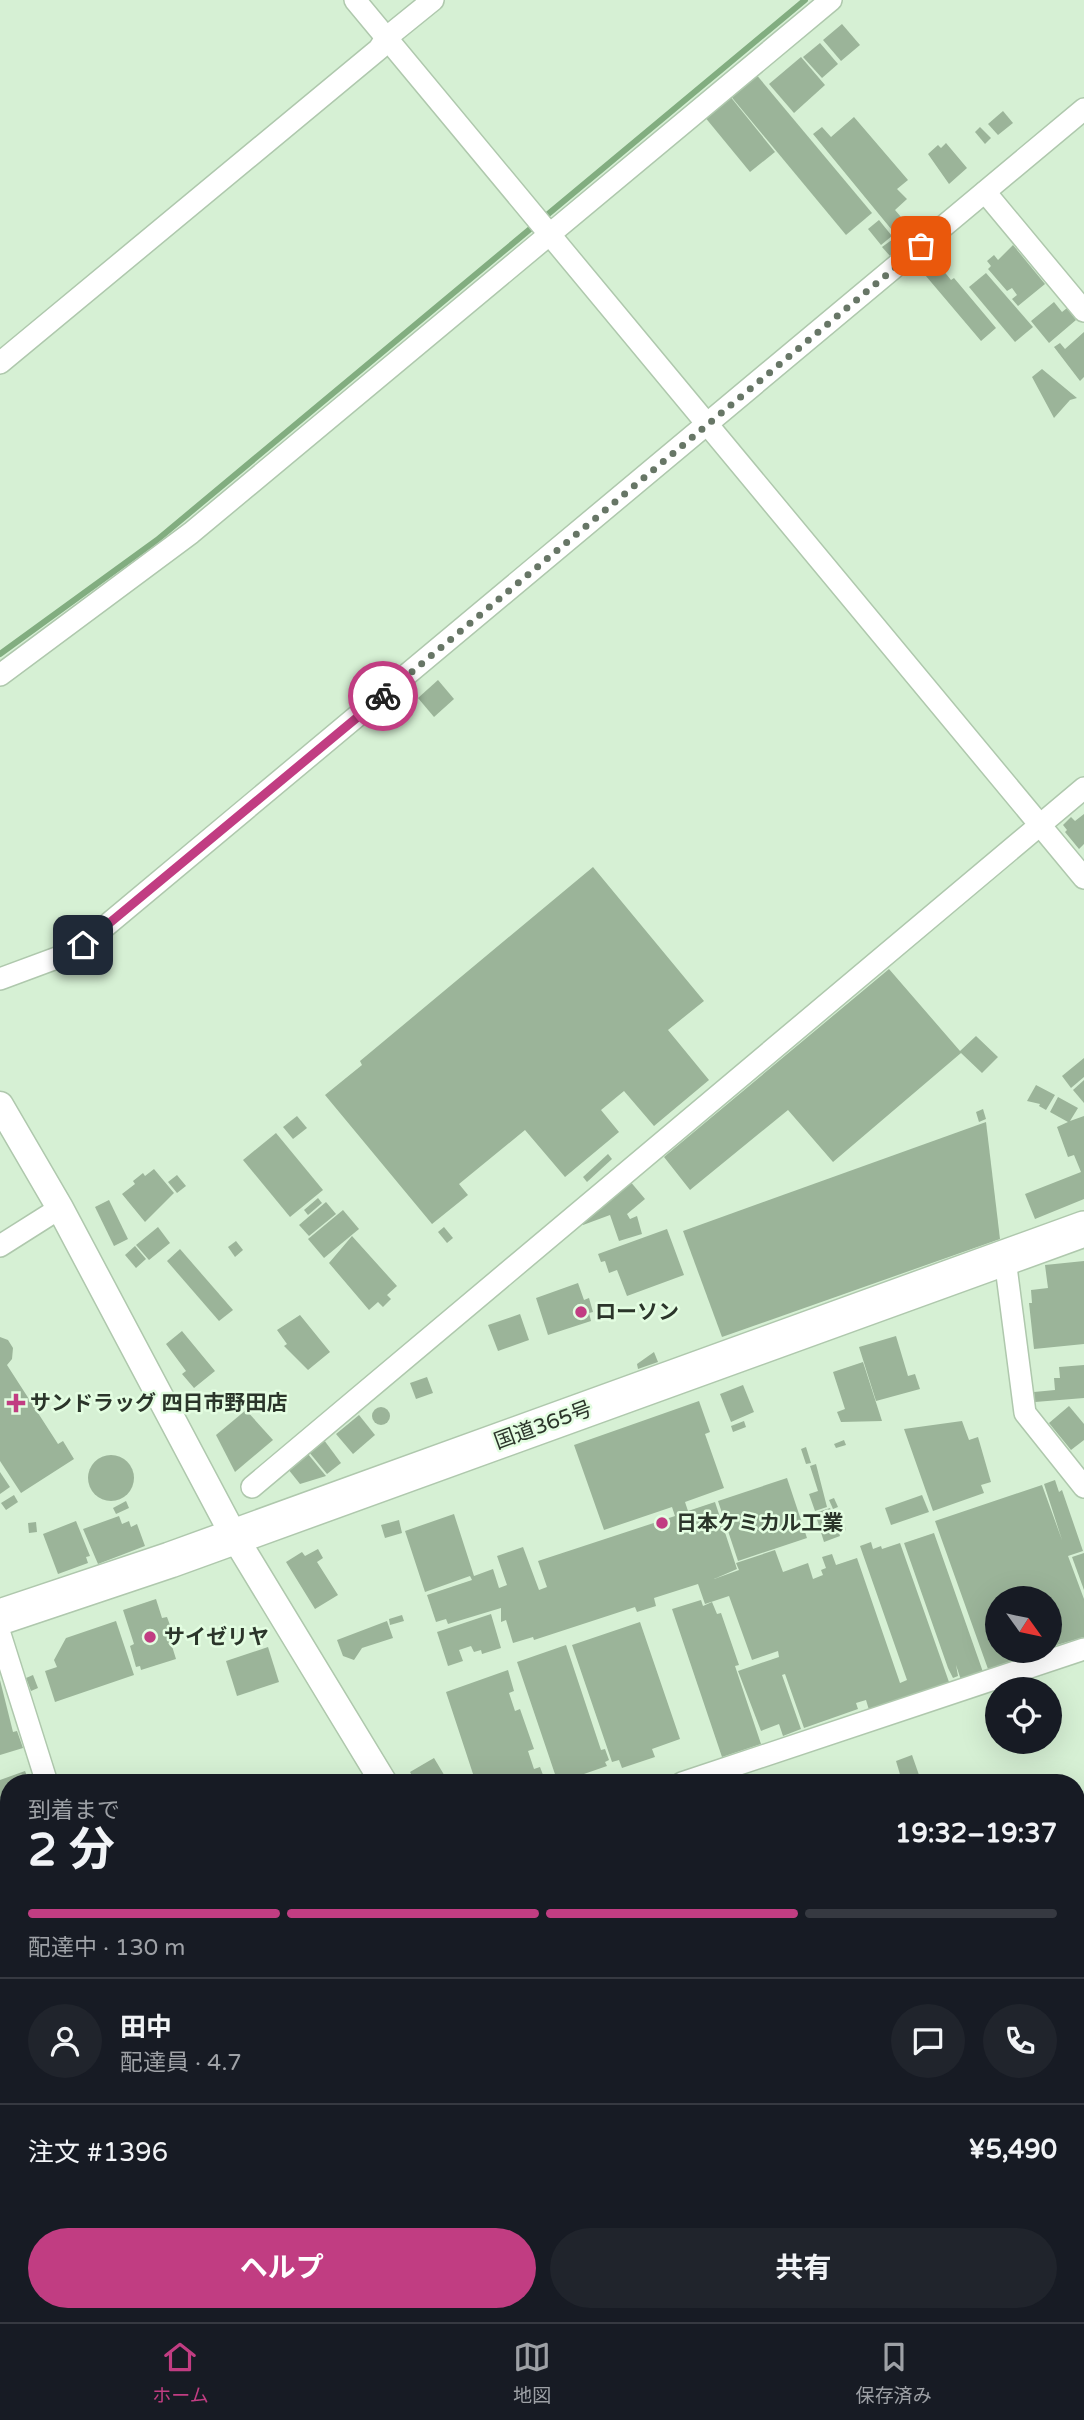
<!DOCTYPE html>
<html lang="ja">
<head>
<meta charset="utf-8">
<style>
	body { margin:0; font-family:"Varela Round","Noto Sans JP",sans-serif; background:#20242c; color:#f1f3f6; height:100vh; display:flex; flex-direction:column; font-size:26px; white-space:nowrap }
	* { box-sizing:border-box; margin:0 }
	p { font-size:23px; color:#9ea1a6 }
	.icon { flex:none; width:38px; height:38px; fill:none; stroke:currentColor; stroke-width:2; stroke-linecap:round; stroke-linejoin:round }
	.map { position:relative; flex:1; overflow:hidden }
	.drawer { position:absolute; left:0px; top:1774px; width:1085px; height:548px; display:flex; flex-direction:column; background:#171b24; border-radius:28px 28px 0 0; box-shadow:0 7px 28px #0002 }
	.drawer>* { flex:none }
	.needle { width:46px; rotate:123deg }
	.buttons { position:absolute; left:985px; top:1586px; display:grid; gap:14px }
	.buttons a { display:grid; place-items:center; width:77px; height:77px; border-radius:50%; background:#171b24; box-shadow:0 7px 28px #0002; font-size:35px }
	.pin { position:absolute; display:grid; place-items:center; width:60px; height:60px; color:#fff; margin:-30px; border-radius:14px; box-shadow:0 4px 10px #0006 }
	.courier { position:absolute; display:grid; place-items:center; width:70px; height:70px; margin:-35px; border:5px solid #c13d82; border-radius:50%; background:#fff; color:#222; box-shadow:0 2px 9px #0007 }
	.summary em { font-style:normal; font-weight:700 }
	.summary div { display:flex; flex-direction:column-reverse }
	.summary { display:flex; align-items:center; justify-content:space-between; height:119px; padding:0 28px }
	h1 { font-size:46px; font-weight:700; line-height:52px }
	.bar { display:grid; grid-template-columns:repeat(4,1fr); gap:10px 7px; align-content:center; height:84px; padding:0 28px }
	.bar i { height:9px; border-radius:5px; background:#363941 }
	.bar .on { background:#c13d82 }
	.bar p { grid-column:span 4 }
	.line { display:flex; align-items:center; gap:18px; padding:0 28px; border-top:2px solid #363941 }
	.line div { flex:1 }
	.round { display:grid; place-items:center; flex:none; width:74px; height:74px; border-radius:37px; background:#20242c }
	.action { display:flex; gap:14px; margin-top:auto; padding:14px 28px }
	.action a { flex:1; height:80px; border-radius:42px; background:#c13d82; color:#fff; font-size:28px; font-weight:700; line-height:80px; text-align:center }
	.action a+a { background:#20242c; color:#f1f3f6 }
	.dock { display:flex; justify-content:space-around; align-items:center; height:98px; border-top:2px solid #363941; background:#171b24; font-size:19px; color:#9ea1a6 }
	.dock a { display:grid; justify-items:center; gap:4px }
	.dock .on { color:#c13d82 }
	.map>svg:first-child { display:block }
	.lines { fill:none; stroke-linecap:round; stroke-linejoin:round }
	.stream { stroke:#82ad80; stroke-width:6 }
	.building { fill:#9bb499 }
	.minor-casing { stroke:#afc8ad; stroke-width:24 }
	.tertiary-casing { stroke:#afc8ad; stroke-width:29 }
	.trunk-casing { stroke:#afc8ad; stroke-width:38 }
	.minor { stroke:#fff; stroke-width:21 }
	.tertiary { stroke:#fff; stroke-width:26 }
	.trunk { stroke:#fff; stroke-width:35 }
	.done { stroke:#677666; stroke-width:7; stroke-dasharray:0 12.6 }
	.route { stroke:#c13d82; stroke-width:9 }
	.poi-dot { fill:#c13d82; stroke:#e3fde1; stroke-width:2.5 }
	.labels { text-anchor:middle; stroke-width:5; stroke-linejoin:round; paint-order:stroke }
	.poi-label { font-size:21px; font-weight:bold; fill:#2b352a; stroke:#e3fde1; text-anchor:start }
	.street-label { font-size:21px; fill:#2b352a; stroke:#e3fde1 }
</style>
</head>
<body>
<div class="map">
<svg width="1084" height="2322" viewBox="0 0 1084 2322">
	<rect width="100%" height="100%" fill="#d6f0d4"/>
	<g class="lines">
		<polyline class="stream" points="0,654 157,540 805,0"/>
	</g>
	<g class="building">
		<polygon points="842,24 860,45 841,61 823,40"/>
		<polygon points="820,43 838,64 822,78 803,57"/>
		<polygon points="801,57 825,85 794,113 769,84"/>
		<polygon points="755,73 872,213 846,235 729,94"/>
		<polygon points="729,95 775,152 750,172 704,116"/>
		<polygon points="1003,111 1013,123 998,135 988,124"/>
		<polygon points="854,117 908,180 897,189 907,199 895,210 913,231 901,241 813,134 822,127 831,137"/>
		<polygon points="980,127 991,138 985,144 975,132"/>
		<polygon points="946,143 967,168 949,184 928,154 938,145 941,148"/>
		<polygon points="879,220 892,236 881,245 868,229"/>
		<polygon points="893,239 900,248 890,256 882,247"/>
		<polygon points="1013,245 1045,284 1018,306 1012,299 1017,295 1012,288 1007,291 988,269 991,266 987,261 994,255 998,260"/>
		<polygon points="933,258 951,280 954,278 996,328 981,341 920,269"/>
		<polygon points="986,273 1033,327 1015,342 969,287"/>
		<polygon points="1054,302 1062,312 1067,308 1076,320 1049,343 1031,321"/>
		<polygon points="1084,332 1084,377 1080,381 1054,347 1060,343 1065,349"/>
		<polygon points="1042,369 1077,398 1070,400 1054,418 1032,377"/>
		<polygon points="438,680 454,699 434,717 418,698"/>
		<polygon points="1084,814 1084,844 1079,849 1065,832 1067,830 1063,825 1071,817 1075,821"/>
		<polygon points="593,867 704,1001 668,1030 709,1080 654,1126 624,1091 601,1110 619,1132 565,1177 525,1130 459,1184 468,1195 432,1224 325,1095 362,1065 360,1061"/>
		<polygon points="889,969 960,1051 976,1036 998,1057 982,1073 961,1053 833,1162 788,1110 690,1190 664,1157"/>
		<polygon points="1084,1058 1084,1077 1071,1088 1062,1076"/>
		<polygon points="1084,1080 1084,1103 1073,1090"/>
		<polygon points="1036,1085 1055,1095 1046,1110 1039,1106 1040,1104 1027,1101"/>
		<polygon points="1058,1097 1078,1108 1070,1121 1084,1116 1084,1199 1035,1219 1025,1194 1081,1172 1074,1155 1068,1157 1057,1127 1068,1122 1050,1112"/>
		<polygon points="983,1109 986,1119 979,1122 976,1112"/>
		<polygon points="297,1116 307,1128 293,1139 283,1127"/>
		<polygon points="986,1122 1000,1239 722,1337 683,1231"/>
		<polygon points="276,1133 323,1190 290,1217 243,1160"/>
		<polygon points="608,1154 612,1159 587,1182 583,1177"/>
		<polygon points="154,1169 174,1193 145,1222 122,1194 135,1184 133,1181 143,1173 145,1176"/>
		<polygon points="177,1175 186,1186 177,1193 168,1182"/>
		<polygon points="629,1180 645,1199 627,1214 630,1219 637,1216 642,1234 619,1241 610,1215 583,1225 580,1220"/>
		<polygon points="318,1198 322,1203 308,1215 304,1210"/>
		<polygon points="109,1200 128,1239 114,1246 95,1207"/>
		<polygon points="326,1202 336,1214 309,1236 299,1225"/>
		<polygon points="343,1210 359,1229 324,1258 308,1239"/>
		<polygon points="158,1227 170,1243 149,1260 136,1245"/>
		<polygon points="444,1227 453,1238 447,1243 438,1232"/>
		<polygon points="667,1229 684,1275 627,1296 617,1270 609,1273 605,1261 601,1262 598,1254"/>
		<polygon points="352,1236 397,1286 387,1295 391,1299 383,1307 378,1302 369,1310 329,1263"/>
		<polygon points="236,1241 243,1250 235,1257 228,1247"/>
		<polygon points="135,1246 146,1259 136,1268 125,1255"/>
		<polygon points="180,1249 233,1310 219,1321 167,1261"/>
		<polygon points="1084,1261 1084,1344 1034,1349 1029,1303 1032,1303 1031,1290 1048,1288 1045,1265"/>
		<polygon points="578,1283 584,1300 589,1298 593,1312 589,1313 591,1321 548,1335 536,1298"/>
		<polygon points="520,1314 529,1340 498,1351 488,1325"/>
		<polygon points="300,1315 330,1352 308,1370 284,1346 287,1344 277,1330"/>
		<polygon points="182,1331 215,1371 194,1388 182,1374 186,1371 166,1344"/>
		<polygon points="896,1336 908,1376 915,1374 920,1389 876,1401 859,1347"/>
		<polygon points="0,1337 8,1340 13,1348 12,1359 7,1365 58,1444 63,1441 74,1459 21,1493 0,1461"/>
		<polygon points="654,1352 658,1362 638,1369 637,1364"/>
		<polygon points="863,1362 882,1421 841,1422 837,1412 845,1409 833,1372"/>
		<polygon points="1084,1365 1084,1398 1035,1402 1034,1392 1055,1390 1054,1378 1060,1378 1059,1367"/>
		<polygon points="427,1377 433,1393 416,1399 410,1383"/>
		<polygon points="743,1385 754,1412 731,1422 720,1394"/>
		<polygon points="699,1401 710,1432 705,1434 724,1488 685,1502 688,1511 715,1502 737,1569 714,1579 739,1570 736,1563 775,1550 783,1572 808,1563 813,1579 823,1575 821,1570 826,1568 822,1557 832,1554 836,1565 857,1558 900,1683 907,1680 860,1546 871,1542 873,1549 881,1546 882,1549 900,1543 949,1682 869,1710 866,1700 856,1703 858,1709 804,1728 785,1674 782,1675 801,1729 783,1736 779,1724 761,1731 738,1671 779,1657 778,1651 752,1660 729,1596 705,1604 698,1584 654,1598 656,1606 637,1612 635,1607 534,1640 533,1637 513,1643 506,1620 501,1622 501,1608 448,1624 446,1619 436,1622 427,1595 472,1580 470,1576 425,1592 405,1531 454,1514 474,1576 493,1569 499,1588 507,1585 497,1556 523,1547 539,1590 547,1587 538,1561 675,1516 672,1507 604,1530 574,1445"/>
		<polygon points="1069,1406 1084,1424 1084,1440 1071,1450 1049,1423"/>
		<circle cx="381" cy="1416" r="9"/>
		<polygon points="246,1410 273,1440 235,1472 216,1435"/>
		<polygon points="359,1415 375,1435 353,1454 336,1434"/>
		<polygon points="744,1421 746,1427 733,1432 731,1426"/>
		<polygon points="962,1421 969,1440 978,1437 991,1482 981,1485 984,1493 933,1511 904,1429"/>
		<polygon points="324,1440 341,1463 327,1474 309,1452"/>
		<polygon points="844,1440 846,1445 836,1448 834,1444"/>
		<polygon points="806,1447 811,1463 806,1464 801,1449"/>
		<polygon points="308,1454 326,1476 300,1484 288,1469"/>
		<circle cx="111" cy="1478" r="23"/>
		<polygon points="816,1464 827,1507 815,1511 809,1494 818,1491 810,1466"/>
		<polygon points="0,1472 10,1487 0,1494"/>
		<polygon points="787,1478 807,1538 738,1561 718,1501"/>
		<polygon points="1055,1480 1059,1492 1062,1490 1083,1551 1068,1556 1084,1599 1084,1637 1050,1647 1050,1598 998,1598 998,1650 1039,1651 988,1669 935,1521 1042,1485 1062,1540 1044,1484"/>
		<polygon points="14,1495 18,1502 6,1510 1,1503"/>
		<polygon points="922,1495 929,1512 891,1525 885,1508"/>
		<polygon points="834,1498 838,1507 833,1509 829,1500"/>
		<polygon points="126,1501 129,1508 116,1514 113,1508"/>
		<polygon points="830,1508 840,1536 824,1542 815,1513"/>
		<polygon points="119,1516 122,1524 129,1521 131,1527 137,1524 145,1546 98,1564 83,1529"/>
		<polygon points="841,1516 846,1530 840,1532 835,1518"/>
		<polygon points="399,1520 402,1533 385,1538 381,1525"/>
		<polygon points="76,1521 90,1556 86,1557 88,1563 58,1574 43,1534"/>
		<polygon points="36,1522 37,1532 29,1533 28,1523"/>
		<polygon points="934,1533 983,1672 961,1680 956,1665 958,1676 953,1678 948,1668 904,1543"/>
		<polygon points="318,1549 323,1558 317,1562 338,1595 315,1609 286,1562 302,1552 305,1556"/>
		<polygon points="1084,1553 1084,1590 1072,1557"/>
		<polygon points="156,1599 162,1618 167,1617 171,1628 167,1630 176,1659 141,1670 140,1666 136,1667 130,1646 134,1644 123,1610"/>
		<polygon points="701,1600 703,1606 712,1602 717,1614 721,1613 739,1665 735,1666 761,1744 722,1757 672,1609"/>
		<polygon points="491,1614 501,1648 482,1654 481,1650 474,1652 471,1646 459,1650 463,1661 448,1666 437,1632"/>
		<polygon points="402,1615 404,1621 390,1625 389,1619"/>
		<polygon points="116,1621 134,1675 55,1702 45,1671 57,1667 54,1660 66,1638"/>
		<polygon points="387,1621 393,1638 362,1648 354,1660 343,1656 337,1640"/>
		<polygon points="640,1622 680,1739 652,1749 655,1757 622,1768 619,1760 612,1762 572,1645"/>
		<polygon points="566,1645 601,1750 605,1749 609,1760 605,1762 607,1766 558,1783 517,1662"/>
		<polygon points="268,1647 279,1682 237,1696 226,1661"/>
		<polygon points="508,1670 514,1691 509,1693 515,1711 520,1709 534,1749 528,1751 534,1769 540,1767 546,1783 476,1783 446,1692"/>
		<polygon points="33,1675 38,1688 31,1691 26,1678"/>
		<polygon points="0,1680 13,1732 17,1731 23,1748 0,1755"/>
		<polygon points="912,1755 919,1775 902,1781 896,1761"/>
		<polygon points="434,1758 449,1783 416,1783 410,1772"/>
		<polygon points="25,1771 30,1783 9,1783 9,1821 4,1822 0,1812 0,1780"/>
		<polygon points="954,1775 957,1783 930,1783"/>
		<polygon points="9,2263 9,2292 0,2295 0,2266"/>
		<polygon points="9,2304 9,2314 31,2314 34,2322 3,2322 0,2306"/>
		<polygon points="49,2314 100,2314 103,2322 51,2322"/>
		<polygon points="134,2314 157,2314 137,2321"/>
		<polygon points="367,2314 514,2314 490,2322 370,2322"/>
	</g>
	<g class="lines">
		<g class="minor-casing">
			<g id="minor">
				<polyline points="355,0 1084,878"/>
				<polyline points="985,192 1084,311"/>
				<polyline points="0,363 379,49 386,38 433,0"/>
				<polyline points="0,675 191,533 831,0"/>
				<polyline points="0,979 62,956 83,945 1084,109"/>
				<polyline points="0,1246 60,1208"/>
				<polyline points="1005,1259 1025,1413 1084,1487"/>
				<polyline points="252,1487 1084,788"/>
				<polyline points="0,1634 47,1783"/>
				<polyline points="682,1783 1084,1649"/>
				<polyline points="0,2014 9,2011"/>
				<polyline points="1076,2018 1084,2016"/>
				<polyline points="229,2314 232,2322"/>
				<polyline points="171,2322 196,2314"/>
			</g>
		</g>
		<g class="tertiary-casing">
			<g id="tertiary">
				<polyline points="0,1105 60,1208 234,1536 384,1783"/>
				<polyline points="697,2314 701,2322"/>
			</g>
		</g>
		<g class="trunk-casing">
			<polyline id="trunk" points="0,1617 170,1560 1084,1229"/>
		</g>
		<use href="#minor" class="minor"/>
		<use href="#tertiary" class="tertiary"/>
		<use href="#trunk" class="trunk"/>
	</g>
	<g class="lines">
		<polyline class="done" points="383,696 921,246"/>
		<polyline class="route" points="83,945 383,696"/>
	</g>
	<g class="poi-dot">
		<circle cx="581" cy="1312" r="7"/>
		<path d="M12.5 1392.5h7v7h7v7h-7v7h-7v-7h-7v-7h7z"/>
		<circle cx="662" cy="1523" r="7"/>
		<circle cx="150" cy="1637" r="7"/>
	</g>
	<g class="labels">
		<g class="poi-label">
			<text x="595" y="1319">ローソン</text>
			<text x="30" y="1410">サンドラッグ 四日市野田店</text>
			<text x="676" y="1530">日本ケミカル工業</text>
			<text x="164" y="1644">サイゼリヤ</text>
		</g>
		<g class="street-label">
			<text transform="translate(543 1425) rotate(-20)" y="7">国道365号</text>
		</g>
	</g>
</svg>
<div class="buttons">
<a><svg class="needle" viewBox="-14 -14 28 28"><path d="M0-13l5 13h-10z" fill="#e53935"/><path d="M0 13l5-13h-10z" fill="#9ea1a6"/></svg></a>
<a><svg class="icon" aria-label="locate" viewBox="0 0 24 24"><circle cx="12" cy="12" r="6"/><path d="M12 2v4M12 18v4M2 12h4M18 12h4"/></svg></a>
</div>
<div class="pin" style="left:921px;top:246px;background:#ea580c"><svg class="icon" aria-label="bag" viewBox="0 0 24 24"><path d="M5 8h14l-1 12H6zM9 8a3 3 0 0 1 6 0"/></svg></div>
<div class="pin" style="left:83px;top:945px;background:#1f2937"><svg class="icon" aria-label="home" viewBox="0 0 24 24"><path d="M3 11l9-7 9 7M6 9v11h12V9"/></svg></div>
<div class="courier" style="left:383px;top:696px"><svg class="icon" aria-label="bike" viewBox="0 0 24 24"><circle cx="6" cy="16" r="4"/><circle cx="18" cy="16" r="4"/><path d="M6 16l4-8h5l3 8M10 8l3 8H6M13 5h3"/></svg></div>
<section class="drawer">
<div class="summary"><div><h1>2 分</h1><p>到着まで</p></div><em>19:32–19:37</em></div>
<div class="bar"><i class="on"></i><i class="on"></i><i class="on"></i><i></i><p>配達中 · 130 m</p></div>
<div class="line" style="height:126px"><a class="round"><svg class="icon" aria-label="person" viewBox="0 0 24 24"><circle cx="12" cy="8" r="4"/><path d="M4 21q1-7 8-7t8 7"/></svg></a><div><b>田中</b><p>配達員 · 4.7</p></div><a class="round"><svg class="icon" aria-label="chat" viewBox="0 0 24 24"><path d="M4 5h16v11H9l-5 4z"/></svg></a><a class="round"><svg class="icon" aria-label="phone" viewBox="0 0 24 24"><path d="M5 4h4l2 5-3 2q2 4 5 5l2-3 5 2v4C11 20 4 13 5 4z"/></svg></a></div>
<div class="line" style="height:91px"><div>注文 #1396</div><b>¥5,490</b></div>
<div class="action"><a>ヘルプ</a><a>共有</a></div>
</section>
</div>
<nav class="dock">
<a class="on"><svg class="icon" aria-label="home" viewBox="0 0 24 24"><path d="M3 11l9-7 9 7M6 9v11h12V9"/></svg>ホーム</a>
<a><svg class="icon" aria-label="map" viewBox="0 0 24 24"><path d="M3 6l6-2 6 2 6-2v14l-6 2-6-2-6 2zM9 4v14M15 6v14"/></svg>地図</a>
<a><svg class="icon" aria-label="saved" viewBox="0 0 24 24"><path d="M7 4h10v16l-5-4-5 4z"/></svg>保存済み</a>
</nav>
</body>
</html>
